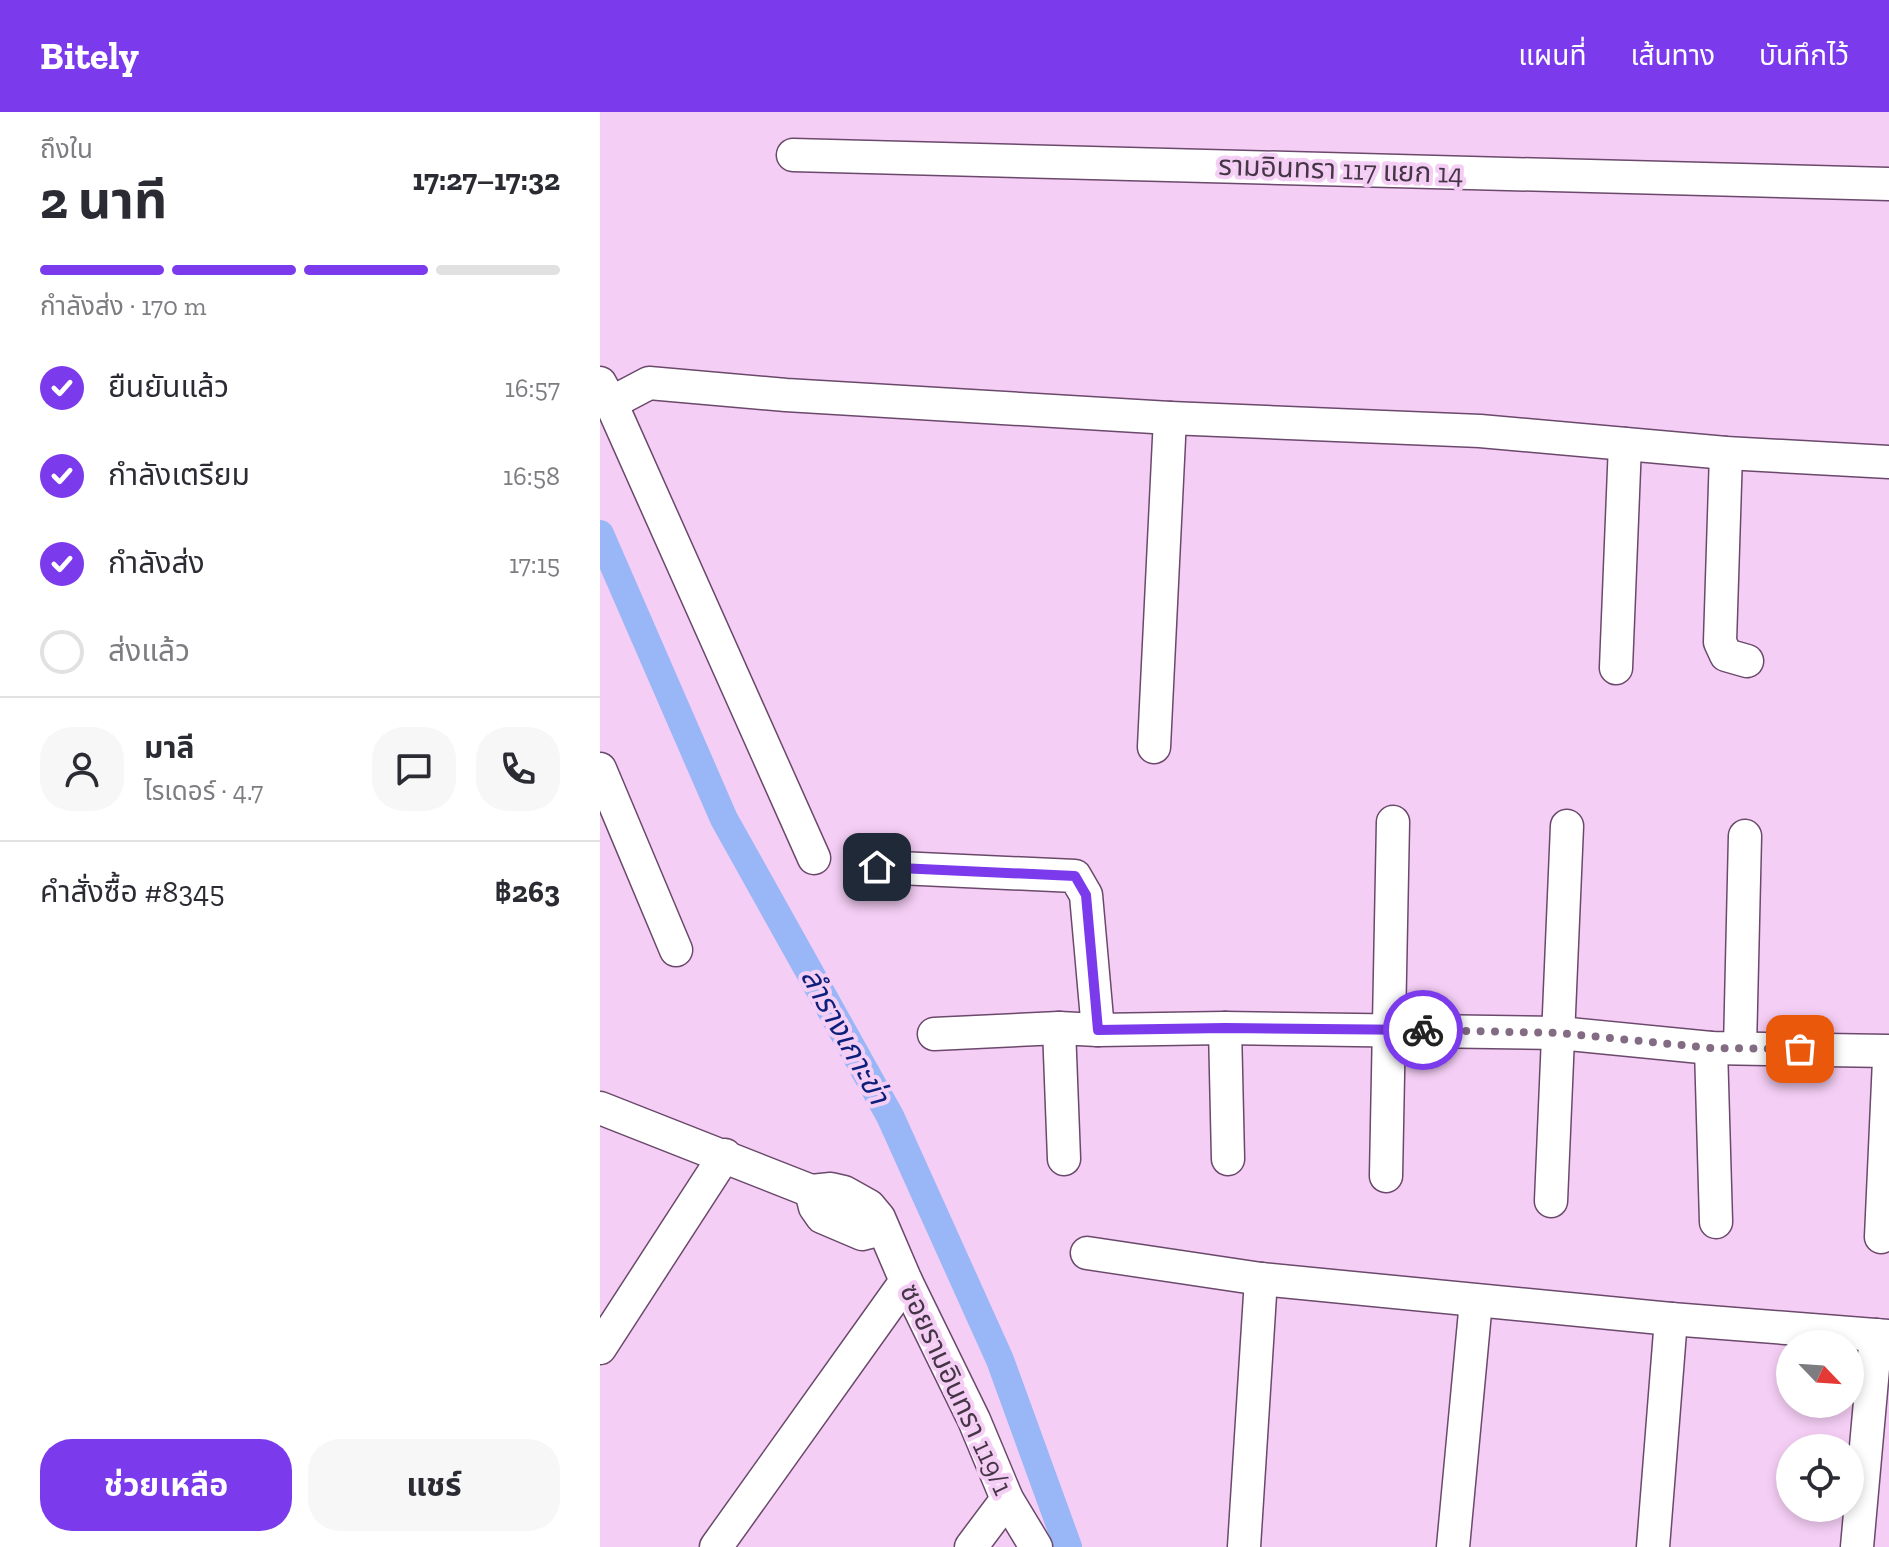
<!DOCTYPE html>
<html lang="th">
<head>
<meta charset="utf-8">
<style>
	body { margin:0; font-family:"Zilla Slab","Noto Sans Thai",serif; background:#f7f7f7; color:#2b2b33; height:100vh; display:flex; flex-direction:column; font-size:30px; white-space:nowrap }
	* { box-sizing:border-box; margin:0 }
	p { font-size:26px; color:#7c7c81 }
	.icon { flex:none; width:44px; height:44px; fill:none; stroke:currentColor; stroke-width:2; stroke-linecap:round; stroke-linejoin:round }
	.map { position:relative; flex:1; overflow:hidden }
	.sheet { display:flex; flex-direction:column; background:#fff; width:600px }
	.sheet>* { flex:none }
	.needle { width:52px; rotate:115deg }
	.buttons { position:absolute; left:1176px; top:1218px; display:grid; gap:16px }
	.buttons a { display:grid; place-items:center; width:88px; height:88px; border-radius:50%; background:#fff; box-shadow:0 4px 12px #0003; font-size:40px }
	.pin { position:absolute; display:grid; place-items:center; width:68px; height:68px; color:#fff; margin:-34px; border-radius:16px; box-shadow:0 4px 12px #0006 }
	.courier { position:absolute; display:grid; place-items:center; width:80px; height:80px; margin:-40px; border:6px solid #7c3aed; border-radius:50%; background:#fff; color:#222; box-shadow:0 2px 10px #0007 }
	.headline em { font-style:normal; font-weight:700 }
	.headline div { display:flex; flex-direction:column-reverse }
	.headline { display:flex; align-items:center; justify-content:space-between; height:136px; padding:0 40px }
	h1 { font-size:52px; font-weight:700; line-height:60px }
	.bar { display:grid; grid-template-columns:repeat(4,1fr); gap:12px 8px; align-content:center; height:96px; padding:0 40px }
	.bar i { height:10px; border-radius:6px; background:#e1e1e2 }
	.bar .selected { background:#7c3aed }
	.bar p { grid-column:span 4 }
	.line { display:flex; align-items:center; gap:20px; padding:0 40px; border-top:2px solid #e1e1e2 }
	.line div { flex:1 }
	.round { display:grid; place-items:center; flex:none; width:84px; height:84px; border-radius:32px; background:#f7f7f7 }
	ol { padding:0 40px; list-style:none }
	li { display:flex; align-items:center; gap:24px; height:88px }
	li p { margin-inline-start:auto }
	li .icon { padding:8px; border-radius:50%; background:#7c3aed; color:#fff; stroke-width:4 }
	li:last-child { color:#7c7c81 }
	li i { width:44px; height:44px; border:4px solid #e1e1e2; border-radius:50% }
	.button { display:flex; gap:16px; margin-top:auto; padding:16px 40px }
	.button a { flex:1; height:92px; border-radius:32px; background:#7c3aed; color:#fff; font-size:32px; font-weight:700; line-height:92px; text-align:center }
	.button a+a { background:#f7f7f7; color:#2b2b33 }
	header { display:flex; align-items:center; gap:48px; box-sizing:border-box; height:112px; padding:0 40px; background:#7c3aed; color:#fff }
	header strong { font-size:38px }
	nav { display:flex; gap:44px; margin-inline-start:auto; font-size:28px }
	main { display:flex; flex:1; min-height:0 }
	.map>svg:first-child { display:block }
	.lines { fill:none; stroke-linecap:round; stroke-linejoin:round }
	.canal { stroke:#99b6f7; stroke-width:28 }
	.minor-casing { stroke:#6a496b; stroke-width:35 }
	.minor { stroke:#fff; stroke-width:32 }
	.done { stroke:#836b83; stroke-width:8; stroke-dasharray:0 14.4 }
	.route { stroke:#7c3aed; stroke-width:10 }
	.labels { text-anchor:middle; stroke-width:8; stroke-linejoin:round; paint-order:stroke }
	.street-label { font-size:28px; fill:#453646; stroke:#f5cef5 }
	.water-label { font-size:30px; font-style:italic; fill:#0c207b; stroke:#f5cef5 }
</style>
</head>
<body>
<header>
<strong>Bitely</strong>
<nav><a>แผนที่</a><a>เส้นทาง</a><a>บันทึกไว้</a></nav>
</header>
<main>
<section class="sheet">
<div class="headline"><div><h1>2 นาที</h1><p>ถึงใน</p></div><em>17:27–17:32</em></div>
<div class="bar"><i class="selected"></i><i class="selected"></i><i class="selected"></i><i></i><p>กำลังส่ง · 170 m</p></div>
<ol>
<li><svg class="icon" aria-label="check" viewBox="0 0 24 24"><path d="M5 12l5 5 9-10"/></svg>ยืนยันแล้ว<p>16:57</p></li>
<li><svg class="icon" aria-label="check" viewBox="0 0 24 24"><path d="M5 12l5 5 9-10"/></svg>กำลังเตรียม<p>16:58</p></li>
<li><svg class="icon" aria-label="check" viewBox="0 0 24 24"><path d="M5 12l5 5 9-10"/></svg>กำลังส่ง<p>17:15</p></li>
<li><i></i>ส่งแล้ว</li>
</ol>
<div class="line" style="height:144px"><a class="round"><svg class="icon" aria-label="person" viewBox="0 0 24 24"><circle cx="12" cy="8" r="4"/><path d="M4 21q1-7 8-7t8 7"/></svg></a><div><b>มาลี</b><p>ไรเดอร์ · 4.7</p></div><a class="round"><svg class="icon" aria-label="chat" viewBox="0 0 24 24"><path d="M4 5h16v11H9l-5 4z"/></svg></a><a class="round"><svg class="icon" aria-label="phone" viewBox="0 0 24 24"><path d="M5 4h4l2 5-3 2q2 4 5 5l2-3 5 2v4C11 20 4 13 5 4z"/></svg></a></div>
<div class="line" style="height:104px"><div>คำสั่งซื้อ #8345</div><b>฿263</b></div>
<div class="button"><a>ช่วยเหลือ</a><a>แชร์</a></div>
</section>
<div class="map">
<svg width="1289" height="1435" viewBox="0 0 1289 1435">
	<rect width="100%" height="100%" fill="#f5cef5"/>
	<g class="lines">
		<polyline class="canal" points="0,422 124,707 290,1004 400,1248 468,1435"/>
		<g class="minor-casing">
			<g id="minor">
				<polyline points="193,43 1289,72"/>
				<polyline points="0,271 11,291 214,746"/>
				<polyline points="11,291 49,271 186,283 570,306 880,319 1126,341 1289,350"/>
				<polyline points="1126,341 1120,530 1126,543 1147,549"/>
				<polyline points="1016,556 1025,332"/>
				<polyline points="554,635 570,306"/>
				<polyline points="0,657 76,838"/>
				<polyline points="277,755 475,764 486,783 498,918 625,916 959,921 1111,936 1289,939"/>
				<polyline points="459,916 464,1047"/>
				<polyline points="625,916 628,1047"/>
				<polyline points="334,922 459,916 498,918"/>
				<polyline points="1111,936 1116,1110"/>
				<polyline points="1140,936 1145,724"/>
				<polyline points="0,996 211,1079 231,1077 244,1080 269,1094 279,1106 306,1169 374,1308 407,1387 436,1435"/>
				<polyline points="786,1064 793,710"/>
				<polyline points="211,1079 215,1095 222,1105 262,1122 282,1117"/>
				<polyline points="951,1089 967,714"/>
				<polyline points="1281,1125 1289,948"/>
				<polyline points="487,1141 661,1167 1071,1207 1289,1224"/>
				<polyline points="0,1236 125,1043"/>
				<polyline points="116,1435 306,1169"/>
				<polyline points="371,1435 407,1387"/>
				<polyline points="644,1435 661,1167"/>
				<polyline points="853,1435 876,1189"/>
				<polyline points="1053,1435 1071,1207"/>
				<polyline points="1257,1435 1276,1223"/>
			</g>
		</g>
		<use href="#minor" class="minor"/>
	</g>
	<g class="lines">
		<polyline class="done" points="823,918 959,921 1111,936 1200,937"/>
		<polyline class="route" points="277,755 475,764 486,783 498,918 625,916 823,918"/>
	</g>
	<g class="labels">
		<g class="street-label">
			<text transform="translate(741 57) rotate(2)" y="10">รามอินทรา 117 แยก 14</text>
			<text transform="translate(357 1277) rotate(65)" y="10">ซอยรามอินทรา 119/1</text>
		</g>
		<g class="water-label">
			<text transform="translate(245 924) rotate(61)" y="10">ลำรางเกาะข่า</text>
		</g>
	</g>
</svg>
<div class="buttons">
<a><svg class="needle" viewBox="-14 -14 28 28"><path d="M0-13l5 13h-10z" fill="#e53935"/><path d="M0 13l5-13h-10z" fill="#7c7c81"/></svg></a>
<a><svg class="icon" aria-label="locate" viewBox="0 0 24 24"><circle cx="12" cy="12" r="6"/><path d="M12 2v4M12 18v4M2 12h4M18 12h4"/></svg></a>
</div>
<div class="pin" style="left:1200px;top:937px;background:#ea580c"><svg class="icon" aria-label="bag" viewBox="0 0 24 24"><path d="M5 8h14l-1 12H6zM9 8a3 3 0 0 1 6 0"/></svg></div>
<div class="pin" style="left:277px;top:755px;background:#1f2937"><svg class="icon" aria-label="home" viewBox="0 0 24 24"><path d="M3 11l9-7 9 7M6 9v11h12V9"/></svg></div>
<div class="courier" style="left:823px;top:918px"><svg class="icon" aria-label="bike" viewBox="0 0 24 24"><circle cx="6" cy="16" r="4"/><circle cx="18" cy="16" r="4"/><path d="M6 16l4-8h5l3 8M10 8l3 8H6M13 5h3"/></svg></div>
</div>
</main>
</body>
</html>
